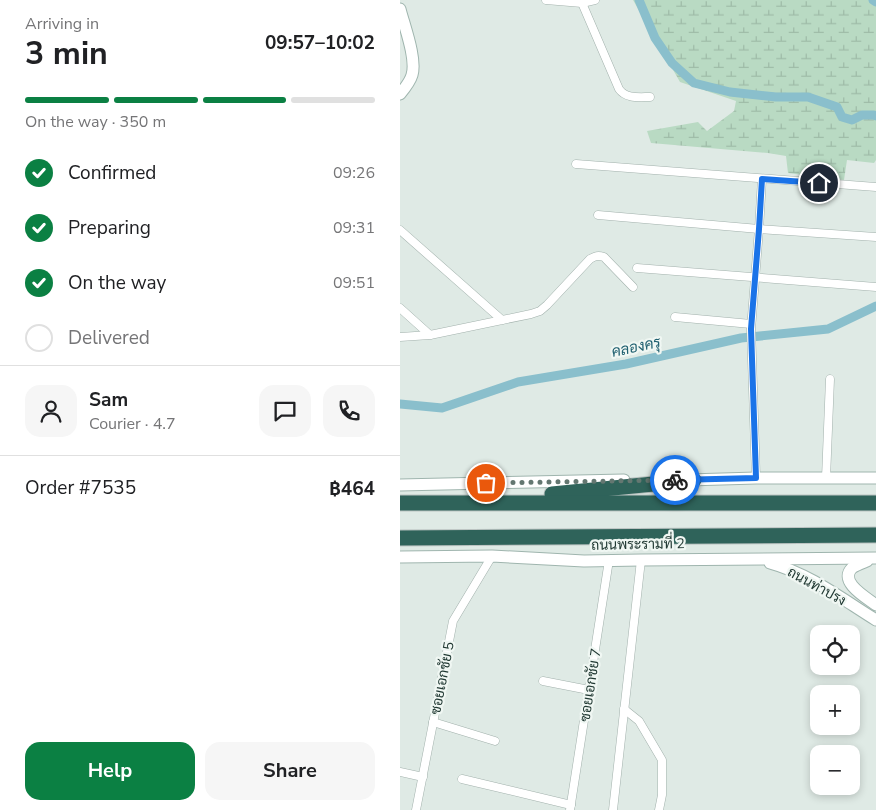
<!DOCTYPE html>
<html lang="en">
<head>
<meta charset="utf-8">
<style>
	body { margin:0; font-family:"Nunito Sans",Sarabun,sans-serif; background:#f6f6f6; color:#202124; height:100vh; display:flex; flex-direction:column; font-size:19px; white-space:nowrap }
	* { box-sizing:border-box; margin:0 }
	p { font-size:16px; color:#757577 }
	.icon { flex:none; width:28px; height:28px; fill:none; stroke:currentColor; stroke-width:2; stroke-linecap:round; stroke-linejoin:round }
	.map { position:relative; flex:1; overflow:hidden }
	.side { display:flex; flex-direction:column; background:#fff; width:400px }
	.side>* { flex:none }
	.controls { position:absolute; left:410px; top:625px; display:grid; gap:10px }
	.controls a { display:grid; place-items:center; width:50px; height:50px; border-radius:10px; background:#fff; box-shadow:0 2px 8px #0003; font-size:25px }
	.pin { position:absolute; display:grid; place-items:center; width:42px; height:42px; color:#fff; margin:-21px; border:2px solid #fff; border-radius:50%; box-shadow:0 1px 5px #0007 }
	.courier { position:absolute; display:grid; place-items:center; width:50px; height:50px; margin:-25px; border:4px solid #1a73e8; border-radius:50%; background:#fff; color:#222; box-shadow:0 1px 6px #0007 }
	.overview em { font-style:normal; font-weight:700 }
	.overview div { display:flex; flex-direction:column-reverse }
	.overview { display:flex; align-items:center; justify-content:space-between; height:85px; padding:0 25px }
	h1 { font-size:32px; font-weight:700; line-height:38px }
	.bar { display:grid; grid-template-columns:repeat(4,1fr); gap:8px 5px; align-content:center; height:60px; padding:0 25px }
	.bar i { height:6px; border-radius:4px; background:#e0e0e0 }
	.bar .on { background:#0b8043 }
	.bar p { grid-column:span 4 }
	.line { display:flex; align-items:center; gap:12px; padding:0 25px; border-top:1px solid #e0e0e0 }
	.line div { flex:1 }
	.round { display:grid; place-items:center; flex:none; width:52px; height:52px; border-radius:15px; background:#f6f6f6 }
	ol { padding:0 25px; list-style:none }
	li { display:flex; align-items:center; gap:15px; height:55px }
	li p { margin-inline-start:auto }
	li .icon { padding:5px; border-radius:50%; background:#0b8043; color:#fff; stroke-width:4 }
	li:last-child { color:#757577 }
	li i { width:28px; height:28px; border:2px solid #e0e0e0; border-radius:50% }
	.action { display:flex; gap:10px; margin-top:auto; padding:10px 25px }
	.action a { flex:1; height:58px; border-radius:15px; background:#0b8043; color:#fff; font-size:20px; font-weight:700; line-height:58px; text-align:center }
	.action a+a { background:#f6f6f6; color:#202124 }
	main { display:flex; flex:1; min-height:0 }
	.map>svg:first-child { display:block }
	.wetland { fill:url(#wetland-marsh) }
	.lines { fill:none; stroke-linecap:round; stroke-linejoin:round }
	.canal { stroke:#8abfcc; stroke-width:9 }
	.street-casing { stroke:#a2b1ac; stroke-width:9 }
	.secondary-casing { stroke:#9fb5ae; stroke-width:13 }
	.highway-casing { stroke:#bcc4c2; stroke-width:17 }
	.street { stroke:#fff; stroke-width:8 }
	.secondary { stroke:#fff; stroke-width:11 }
	.highway { stroke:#2f635a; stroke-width:15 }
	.done { stroke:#647771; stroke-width:5; stroke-dasharray:0 9 }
	.route { stroke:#1a73e8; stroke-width:6 }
	.labels { text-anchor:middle; stroke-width:4.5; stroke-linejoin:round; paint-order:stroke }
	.street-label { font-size:14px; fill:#213933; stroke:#f0f7f3 }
	.water-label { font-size:15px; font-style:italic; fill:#206070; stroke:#f0f7f3 }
</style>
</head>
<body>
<main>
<section class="side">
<div class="overview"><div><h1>3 min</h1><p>Arriving in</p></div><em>09:57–10:02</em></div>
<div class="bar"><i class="on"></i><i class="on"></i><i class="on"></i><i></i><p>On the way · 350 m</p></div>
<ol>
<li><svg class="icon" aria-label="check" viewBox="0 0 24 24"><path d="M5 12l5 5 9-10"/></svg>Confirmed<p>09:26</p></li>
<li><svg class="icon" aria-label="check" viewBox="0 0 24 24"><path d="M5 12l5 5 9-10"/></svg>Preparing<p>09:31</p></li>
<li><svg class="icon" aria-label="check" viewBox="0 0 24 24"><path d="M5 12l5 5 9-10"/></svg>On the way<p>09:51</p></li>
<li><i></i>Delivered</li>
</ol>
<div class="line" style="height:90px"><a class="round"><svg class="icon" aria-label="person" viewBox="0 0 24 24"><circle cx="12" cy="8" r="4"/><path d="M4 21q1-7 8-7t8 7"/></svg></a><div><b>Sam</b><p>Courier · 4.7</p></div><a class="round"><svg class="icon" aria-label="chat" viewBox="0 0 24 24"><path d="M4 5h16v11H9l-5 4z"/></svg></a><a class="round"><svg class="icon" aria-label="phone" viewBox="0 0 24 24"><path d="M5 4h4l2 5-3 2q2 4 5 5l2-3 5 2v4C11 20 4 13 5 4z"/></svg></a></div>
<div class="line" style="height:65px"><div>Order #7535</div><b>฿464</b></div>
<div class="action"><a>Help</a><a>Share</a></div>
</section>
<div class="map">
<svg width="476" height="810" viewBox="0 0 476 810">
	<defs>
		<pattern id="wetland-marsh" width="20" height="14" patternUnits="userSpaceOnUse" patternTransform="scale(1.25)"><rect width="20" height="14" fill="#b9dac3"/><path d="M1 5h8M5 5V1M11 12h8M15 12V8" fill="none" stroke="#9fbca8"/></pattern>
	</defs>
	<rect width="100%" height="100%" fill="#dfeae5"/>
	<polygon class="wetland" points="233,0 476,0 476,160 474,163 447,160 444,180 388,173 386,156 368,153 251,143 247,131 298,122 307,131 334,111 336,101 280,82"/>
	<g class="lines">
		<g class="canal">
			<polyline points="239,0 255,38 272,63 294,83 330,92 376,97 408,97 437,107 442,117 452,120 462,115 474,115 476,116"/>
			<polyline points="473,0 476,2"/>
			<polyline points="0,404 42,408 118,382 226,364 341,338 428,329 476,306"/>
		</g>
		<g class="street-casing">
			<g id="street">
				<polyline points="146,0 182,3 195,0"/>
				<path d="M182,3L219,89C226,99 239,97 250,97"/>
				<polyline points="176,164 476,187"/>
				<polyline points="198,215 359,229 476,237"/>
				<polyline points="0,230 102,320"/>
				<polyline points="237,268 476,287"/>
				<polyline points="0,308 30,335"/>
				<polyline points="275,317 351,324"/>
				<path d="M0,337L30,335L131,314L140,311L147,305L190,259C195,256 198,255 204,257L233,287"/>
				<polyline points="356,478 351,329 359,229 362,179"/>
				<polyline points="426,478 430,379"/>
				<polyline points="143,681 189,690"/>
				<polyline points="224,709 239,721 262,760 262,795 259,810"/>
				<polyline points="33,722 95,741"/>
				<polyline points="0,772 23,777"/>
				<polyline points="62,779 171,805"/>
				<polyline points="16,810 53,621 92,556"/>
				<polyline points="170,810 209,560"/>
				<polyline points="213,810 241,560"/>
			</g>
		</g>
		<g class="secondary-casing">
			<g id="secondary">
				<path d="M0,9C4,25 17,59 12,75C10,82 5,88 0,94"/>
				<polyline points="288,480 356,478 476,478"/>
				<polyline points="0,485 224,480"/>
				<polyline points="0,557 92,556 184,561 241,560 476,558"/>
				<path d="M467,561C462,563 456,565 452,568C438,582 467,598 476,605"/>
				<path d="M370,563C410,574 442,599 476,620"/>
			</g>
		</g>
		<g class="highway-casing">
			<g id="highway">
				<polyline points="152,494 294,480"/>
				<polyline points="0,503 476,503"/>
				<polyline points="0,538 476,535"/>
			</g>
		</g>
		<use href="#street" class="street"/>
		<use href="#secondary" class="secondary"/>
		<use href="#highway" class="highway"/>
	</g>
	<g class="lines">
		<polyline class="done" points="86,483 275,480"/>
		<polyline class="route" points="275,480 356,478 351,329 359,229 362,179 419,183"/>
	</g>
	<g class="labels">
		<g class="street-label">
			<text transform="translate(238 544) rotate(-1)" y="5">ถนนพระรามที่ 2</text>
			<text transform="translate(417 586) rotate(29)" y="5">ถนนท่าปรง</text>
			<text transform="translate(42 678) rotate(-79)" y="5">ซอยเอกชัย 5</text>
			<text transform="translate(190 685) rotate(-81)" y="5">ซอยเอกชัย 7</text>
		</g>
		<g class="water-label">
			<text transform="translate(236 347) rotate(-12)" y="5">คลองครุ</text>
		</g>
	</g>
</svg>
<div class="controls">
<a><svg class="icon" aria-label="locate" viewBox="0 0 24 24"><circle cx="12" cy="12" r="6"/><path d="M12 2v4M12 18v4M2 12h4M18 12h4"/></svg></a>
<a>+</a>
<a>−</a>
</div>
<div class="pin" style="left:86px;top:483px;background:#ea580c"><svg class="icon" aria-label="bag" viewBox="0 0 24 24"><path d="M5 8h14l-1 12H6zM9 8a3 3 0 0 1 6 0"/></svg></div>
<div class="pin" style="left:419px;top:183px;background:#1f2937"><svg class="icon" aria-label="home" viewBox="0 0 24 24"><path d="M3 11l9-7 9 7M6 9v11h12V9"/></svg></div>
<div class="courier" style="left:275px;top:480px"><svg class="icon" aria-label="bike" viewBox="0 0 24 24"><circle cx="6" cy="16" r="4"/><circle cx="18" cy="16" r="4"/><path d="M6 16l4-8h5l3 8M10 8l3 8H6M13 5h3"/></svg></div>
</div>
</main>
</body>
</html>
